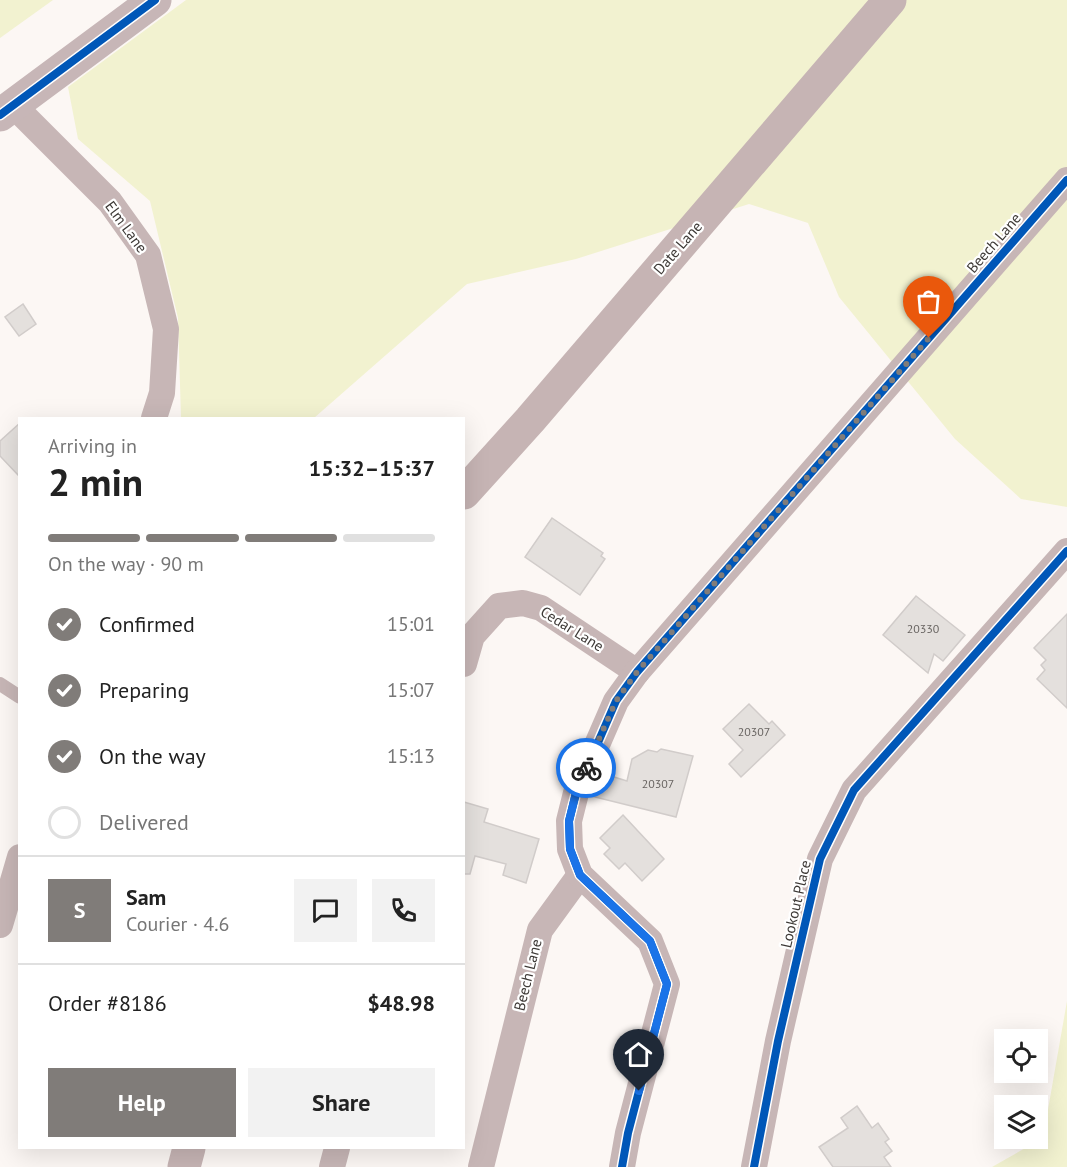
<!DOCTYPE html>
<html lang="en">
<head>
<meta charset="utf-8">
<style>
	body { margin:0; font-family:"PT Sans",sans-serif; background:#f2f2f2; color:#222; height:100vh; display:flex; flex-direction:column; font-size:22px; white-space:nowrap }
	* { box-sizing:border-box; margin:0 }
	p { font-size:20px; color:#767676 }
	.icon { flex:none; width:33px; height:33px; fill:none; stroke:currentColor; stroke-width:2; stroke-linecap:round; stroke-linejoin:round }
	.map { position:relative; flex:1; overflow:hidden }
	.drawer { position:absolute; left:18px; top:417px; width:447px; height:732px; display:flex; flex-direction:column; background:#fff; border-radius:0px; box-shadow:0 6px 24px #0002 }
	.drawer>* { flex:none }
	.controls { position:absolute; left:994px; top:1029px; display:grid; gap:12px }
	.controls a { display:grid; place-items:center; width:54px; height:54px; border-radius:0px; background:#fff; box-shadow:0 6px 24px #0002; font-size:30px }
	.pin { position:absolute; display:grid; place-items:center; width:51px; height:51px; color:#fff; margin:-62px -26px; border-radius:50% 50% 50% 0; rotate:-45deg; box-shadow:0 0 6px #0007 }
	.pin .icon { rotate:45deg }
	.courier { position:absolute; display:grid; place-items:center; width:60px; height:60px; margin:-30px; border:4px solid #1a73e8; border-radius:50%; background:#fff; color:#222; box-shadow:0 2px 8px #0007 }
	.overview em { font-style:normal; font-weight:800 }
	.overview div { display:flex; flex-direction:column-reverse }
	.overview { display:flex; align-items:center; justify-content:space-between; height:102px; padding:0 30px }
	h1 { font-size:39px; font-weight:800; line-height:45px }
	.bar { display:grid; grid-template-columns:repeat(4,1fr); gap:9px 6px; align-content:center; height:72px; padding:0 30px }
	.bar i { height:8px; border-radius:4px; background:#e0e0e0 }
	.bar .on { background:#807c79 }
	.bar p { grid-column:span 4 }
	.line { display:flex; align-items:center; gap:15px; padding:0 30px; border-top:2px solid #e0e0e0 }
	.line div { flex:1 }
	.round { display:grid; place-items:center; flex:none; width:63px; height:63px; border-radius:0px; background:#f2f2f2 }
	ol { padding:0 30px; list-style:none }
	li { display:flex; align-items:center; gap:18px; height:66px }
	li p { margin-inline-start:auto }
	li .icon { padding:6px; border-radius:50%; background:#807c79; color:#fff; stroke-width:4 }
	li:last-child { color:#767676 }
	li i { width:33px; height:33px; border:3px solid #e0e0e0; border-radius:50% }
	.action { display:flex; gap:12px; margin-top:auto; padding:12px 30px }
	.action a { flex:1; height:69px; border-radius:0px; background:#807c79; color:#fff; font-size:24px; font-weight:800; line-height:69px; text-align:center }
	.action a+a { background:#f2f2f2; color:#222 }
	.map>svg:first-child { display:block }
	.green { fill:#f2f2d0 }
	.building { fill:#e4e0dd; stroke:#d1ccca; stroke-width:1.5 }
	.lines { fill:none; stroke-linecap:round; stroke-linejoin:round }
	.lane { stroke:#c7b6b6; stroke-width:14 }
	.street { stroke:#c7b6b6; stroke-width:26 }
	.secondary { stroke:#c6b4b4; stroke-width:33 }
	.primary { stroke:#c7b6b7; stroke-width:33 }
	.cycleway-casing { stroke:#fff; stroke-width:11 }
	.cycleway { stroke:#0057b8; stroke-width:8 }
	.done { stroke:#807c79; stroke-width:6; stroke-dasharray:0 10.8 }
	.route { stroke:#1a73e8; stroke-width:8 }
	.labels { text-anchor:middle; stroke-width:4.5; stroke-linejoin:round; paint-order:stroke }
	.number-label { font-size:12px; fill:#686461 }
	.street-label { font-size:15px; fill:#3e3a37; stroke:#fff }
</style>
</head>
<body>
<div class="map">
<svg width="1067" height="1167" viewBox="0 0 1067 1167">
	<rect width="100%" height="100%" fill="#fcf7f4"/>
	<g class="green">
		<polygon points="0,0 53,0 0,38"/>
		<polygon points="186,0 1067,0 1067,507 1021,499 955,439 839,297 808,223 749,204 576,259 467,284 314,418 181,418 178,318 150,201 78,139 68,87"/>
		<polygon points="1067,1001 1067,1167 992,1167 1043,1138"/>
	</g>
	<g class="building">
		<polygon points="23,304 36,324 19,336 5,317"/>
		<polygon points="20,423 20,477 0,456 0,441"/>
		<polygon points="552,518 603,553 601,556 605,559 580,595 525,557"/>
		<polygon points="916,596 965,635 943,661 934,654 928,673 883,635"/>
		<polygon points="1067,614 1067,708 1037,679 1045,670 1041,665 1046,660 1034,648"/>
		<polygon points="749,704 769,724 772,721 785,735 741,777 729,764 743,750 723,729"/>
		<polygon points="661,749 693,756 676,817 591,796 601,773 627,781 632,759 648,750 657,752"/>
		<polygon points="464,802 488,809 484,822 539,839 526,883 503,875 506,864 475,856 470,874 464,874"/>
		<polygon points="623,815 664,859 642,881 625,863 619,869 604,854 610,848 600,838"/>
		<polygon points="857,1106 872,1128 878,1123 889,1139 885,1142 892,1151 884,1157 891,1167 833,1167 819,1147 848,1128 841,1118"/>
	</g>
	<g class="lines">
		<polyline class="lane" points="0,684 20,697"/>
		<g class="street">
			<polyline points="13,105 110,202 148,255 166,329 162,393 154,418"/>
			<polyline points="464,664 472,636 499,606 523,603 541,608 637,672"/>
			<polyline points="0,925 20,857"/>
			<polyline points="332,1167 337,1148"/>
			<polyline points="481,1167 540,930 580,875"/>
			<polyline points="622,1167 628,1133 667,984 650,941 580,875 570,849 569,821 576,793 616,701 637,672 1067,180"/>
			<polyline points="754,1167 778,1041 820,859 854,790 1067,551"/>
		</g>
		<g class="secondary">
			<polyline points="464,493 530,420 890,0"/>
			<polyline points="184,1167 189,1148"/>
		</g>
		<polyline class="primary" points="0,115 155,0"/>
		<g class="cycleway-casing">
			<g id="cycleway">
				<polyline points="0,115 155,0"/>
				<polyline points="622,1167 628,1133 667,984 650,941 580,875 570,849 569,821 576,793 616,701 637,672 1067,180"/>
				<polyline points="754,1167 778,1041 820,859 854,790 1067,551"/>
			</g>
		</g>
		<use href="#cycleway" class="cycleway"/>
	</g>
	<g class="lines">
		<polyline class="done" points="586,768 616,701 637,672 929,338"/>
		<polyline class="route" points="586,768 576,793 569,821 570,849 580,875 650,941 667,984 639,1091"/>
	</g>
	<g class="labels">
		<g class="number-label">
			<text x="923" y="633">20330</text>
			<text x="754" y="736">20307</text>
			<text x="658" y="788">20307</text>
		</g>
		<g class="street-label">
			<text transform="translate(126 227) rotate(54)" y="5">Elm Lane</text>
			<text transform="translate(994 243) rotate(-49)" y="5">Beech Lane</text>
			<text transform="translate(678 248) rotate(-49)" y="5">Date Lane</text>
			<text transform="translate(572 629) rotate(32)" y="5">Cedar Lane</text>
			<text transform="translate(796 904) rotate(-77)" y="5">Lookout Place</text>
			<text transform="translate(528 975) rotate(-76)" y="5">Beech Lane</text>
		</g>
	</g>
</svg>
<div class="controls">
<a><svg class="icon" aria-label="locate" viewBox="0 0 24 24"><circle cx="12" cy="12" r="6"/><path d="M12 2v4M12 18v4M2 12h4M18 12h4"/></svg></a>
<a><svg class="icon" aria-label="layers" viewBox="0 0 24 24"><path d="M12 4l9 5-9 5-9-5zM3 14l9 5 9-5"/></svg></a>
</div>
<div class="pin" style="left:929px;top:338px;background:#ea580c"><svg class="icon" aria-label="bag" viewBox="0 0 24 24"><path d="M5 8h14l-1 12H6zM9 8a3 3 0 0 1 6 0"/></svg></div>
<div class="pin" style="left:639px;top:1091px;background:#1f2937"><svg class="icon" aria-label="home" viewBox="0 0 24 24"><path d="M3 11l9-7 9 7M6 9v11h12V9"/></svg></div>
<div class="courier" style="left:586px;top:768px"><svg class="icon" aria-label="bike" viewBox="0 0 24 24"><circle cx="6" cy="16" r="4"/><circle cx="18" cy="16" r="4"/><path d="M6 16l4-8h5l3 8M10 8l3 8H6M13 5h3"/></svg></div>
<section class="drawer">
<div class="overview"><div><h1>2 min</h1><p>Arriving in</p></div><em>15:32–15:37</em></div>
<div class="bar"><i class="on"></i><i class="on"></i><i class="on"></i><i></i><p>On the way · 90 m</p></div>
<ol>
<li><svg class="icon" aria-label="check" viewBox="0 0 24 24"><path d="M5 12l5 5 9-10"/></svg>Confirmed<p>15:01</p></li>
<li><svg class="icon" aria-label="check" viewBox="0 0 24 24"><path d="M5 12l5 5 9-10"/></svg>Preparing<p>15:07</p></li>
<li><svg class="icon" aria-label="check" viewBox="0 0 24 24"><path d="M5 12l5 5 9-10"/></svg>On the way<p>15:13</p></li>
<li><i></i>Delivered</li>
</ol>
<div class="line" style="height:108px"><b class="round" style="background:#807c79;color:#fff">S</b><div><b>Sam</b><p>Courier · 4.6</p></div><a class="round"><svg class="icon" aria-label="chat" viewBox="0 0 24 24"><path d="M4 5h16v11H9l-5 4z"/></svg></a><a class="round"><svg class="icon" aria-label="phone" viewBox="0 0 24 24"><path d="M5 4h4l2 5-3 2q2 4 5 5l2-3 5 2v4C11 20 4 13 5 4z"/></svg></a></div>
<div class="line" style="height:78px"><div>Order #8186</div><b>$48.98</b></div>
<div class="action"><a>Help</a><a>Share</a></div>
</section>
</div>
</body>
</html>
